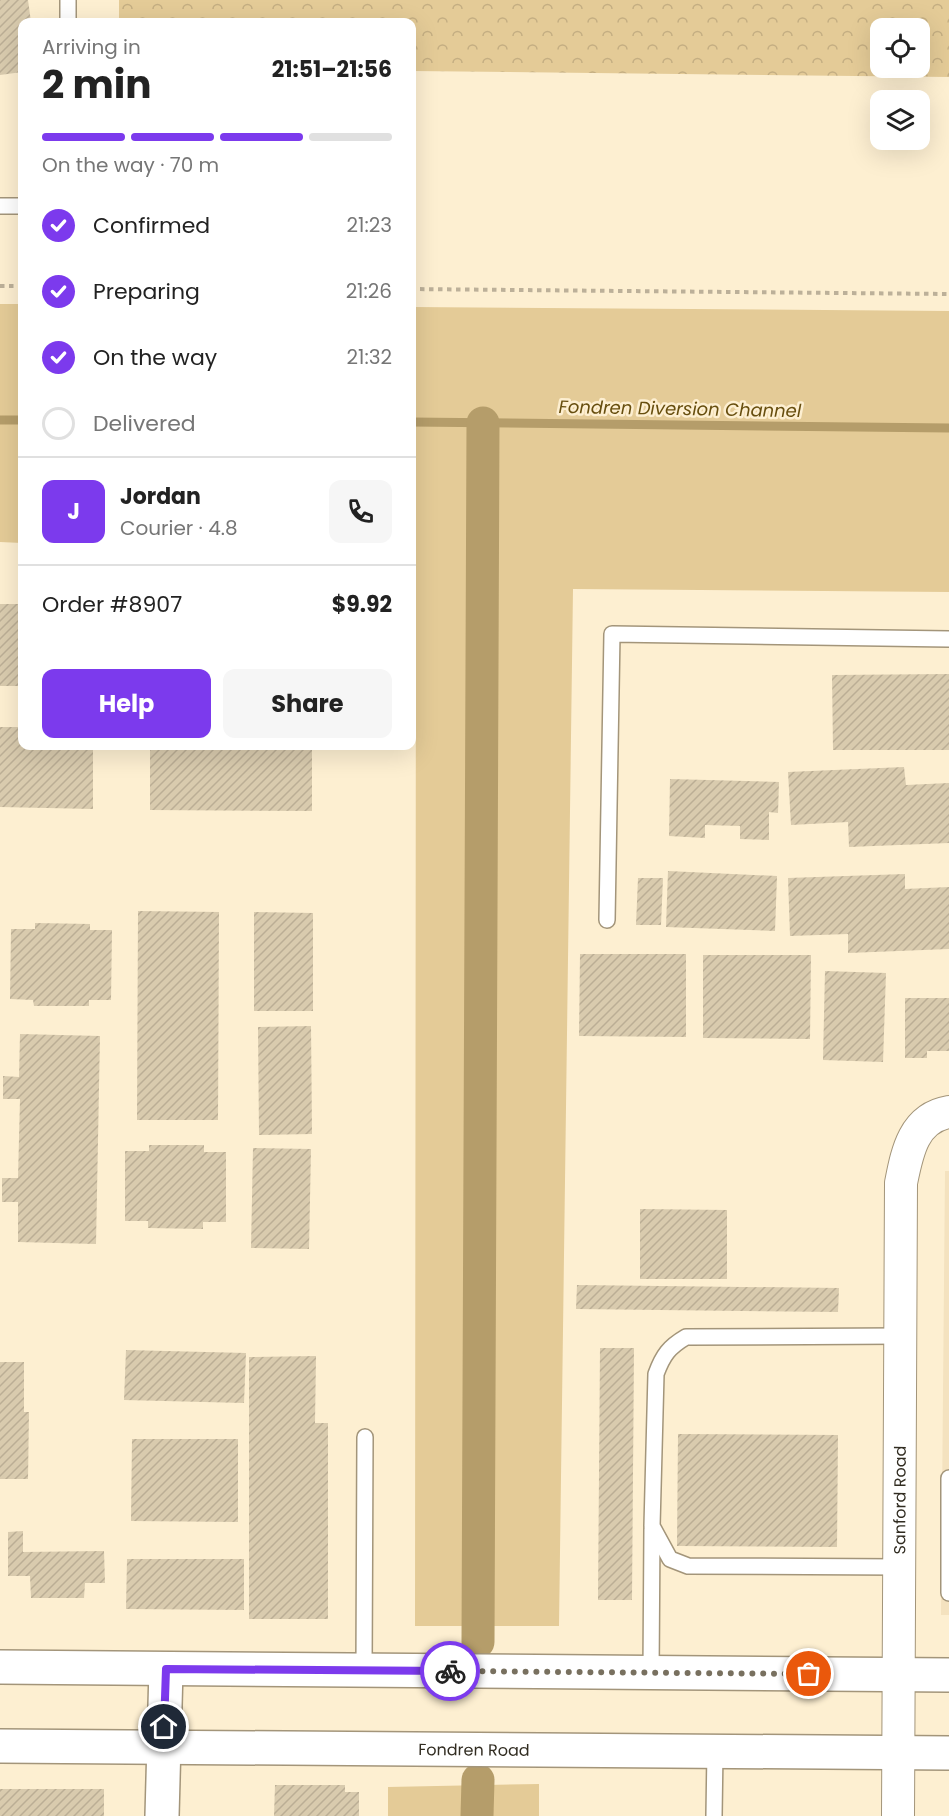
<!DOCTYPE html>
<html lang="en">
<head>
<meta charset="utf-8">
<style>
	body { margin:0; font-family:Poppins,sans-serif; background:#f6f6f6; color:#222; height:100vh; display:flex; flex-direction:column; font-size:22px; white-space:nowrap }
	* { box-sizing:border-box; margin:0 }
	p { font-size:20px; color:#767676 }
	.icon { flex:none; width:33px; height:33px; fill:none; stroke:currentColor; stroke-width:2; stroke-linecap:round; stroke-linejoin:round }
	.map { position:relative; flex:1; overflow:hidden }
	.drawer { position:absolute; left:18px; top:18px; width:398px; height:732px; display:flex; flex-direction:column; background:#fff; border-radius:12px; box-shadow:0 6px 24px #0002 }
	.drawer>* { flex:none }
	.controls { position:absolute; left:870px; top:18px; display:grid; gap:12px }
	.controls a { display:grid; place-items:center; width:60px; height:60px; border-radius:12px; background:#fff; box-shadow:0 6px 24px #0002; font-size:30px }
	.pin { position:absolute; display:grid; place-items:center; width:51px; height:51px; color:#fff; margin:-26px; border:3px solid #fff; border-radius:50%; box-shadow:0 2px 6px #0007 }
	.courier { position:absolute; display:grid; place-items:center; width:60px; height:60px; margin:-30px; border:4px solid #7c3aed; border-radius:50%; background:#fff; color:#222; box-shadow:0 2px 8px #0007 }
	.head em { font-style:normal; font-weight:700 }
	.head div { display:flex; flex-direction:column-reverse }
	.head { display:flex; align-items:center; justify-content:space-between; height:102px; padding:0 24px }
	h1 { font-size:39px; font-weight:700; line-height:45px }
	.bar { display:grid; grid-template-columns:repeat(4,1fr); gap:9px 6px; align-content:center; height:72px; padding:0 24px }
	.bar i { height:8px; border-radius:4px; background:#e0e0e0 }
	.bar .current { background:#7c3aed }
	.bar p { grid-column:span 4 }
	.line { display:flex; align-items:center; gap:15px; padding:0 24px; border-top:2px solid #e0e0e0 }
	.line div { flex:1 }
	.round { display:grid; place-items:center; flex:none; width:63px; height:63px; border-radius:12px; background:#f6f6f6 }
	ol { padding:0 24px; list-style:none }
	li { display:flex; align-items:center; gap:18px; height:66px }
	li p { margin-inline-start:auto }
	li .icon { padding:6px; border-radius:50%; background:#7c3aed; color:#fff; stroke-width:4 }
	li:last-child { color:#767676 }
	li i { width:33px; height:33px; border:3px solid #e0e0e0; border-radius:50% }
	.primary-button { display:flex; gap:12px; margin-top:auto; padding:12px 24px }
	.primary-button a { flex:1; height:69px; border-radius:12px; background:#7c3aed; color:#fff; font-size:24px; font-weight:700; line-height:69px; text-align:center }
	.primary-button a+a { background:#f6f6f6; color:#222 }
	.map>svg:first-child { display:block }
	.built { fill:#f4e2bf }
	.grass { fill:#e4cb97 }
	.forest { fill:url(#forest-crowns); fill-rule:evenodd }
	.lines { fill:none; stroke-linecap:round; stroke-linejoin:round }
	.stream { stroke:#b59d6a; stroke-width:9 }
	.canal { stroke:#b59d6a; stroke-width:33 }
	.building { fill:url(#building-hatch) }
	.lane-casing { stroke:#a3957a; stroke-width:18 }
	.street-casing { stroke:#a3957a; stroke-width:34 }
	.secondary-casing { stroke:#a3957a; stroke-width:36 }
	.path { stroke:#bcb099; stroke-width:4; stroke-dasharray:4.5 4.5; stroke-linecap:butt }
	.lane { stroke:#fff; stroke-width:15 }
	.street { stroke:#fff; stroke-width:32 }
	.secondary { stroke:#fff; stroke-width:33 }
	.done { stroke:#78705f; stroke-width:6; stroke-dasharray:0 10.8 }
	.route { stroke:#7c3aed; stroke-width:8 }
	.labels { text-anchor:middle; stroke-width:5; stroke-linejoin:round; paint-order:stroke }
	.street-label { font-size:16px; fill:#312c21; stroke:#fdefd1 }
	.water-label { font-size:18px; font-style:italic; fill:#674e0e; stroke:#fdefd1 }
</style>
</head>
<body>
<div class="map">
<svg width="949" height="1816" viewBox="0 0 949 1816">
	<defs>
		<pattern id="forest-crowns" width="20" height="18" patternUnits="userSpaceOnUse" patternTransform="scale(1.5)"><rect width="20" height="18" fill="#e4cb97"/><path d="M2 6a3 3 0 1 1 6 0M12 15a3 3 0 1 1 6 0" fill="none" stroke="#c4ae82"/></pattern>
		<pattern id="building-hatch" width="6" height="6" patternUnits="userSpaceOnUse" patternTransform="scale(1.5)"><rect width="6" height="6" fill="#d9cbae"/><path d="M-1 1l2-2M0 6l6-6M5 7l2-2" fill="none" stroke="#bbae95"/></pattern>
	</defs>
	<rect width="100%" height="100%" fill="#fdefd1"/>
	<polygon class="built" points="945,1171 949,1171 949,1615 941,1615"/>
	<g class="grass">
		<polygon points="0,304 22,304 22,543 0,542"/>
		<polygon points="411,307 949,311 949,592 573,589 559,1626 415,1626 416,549 411,549"/>
		<polygon points="539,1784 539,1816 388,1816 388,1787"/>
	</g>
	<path class="forest" d="M119,0H949V77L411,71V22H119ZM880,28H920V68H880Z"/>
	<g class="lines">
		<g class="stream">
			<polyline points="0,420 22,420"/>
			<polyline points="411,422 949,428"/>
		</g>
		<g class="canal">
			<polyline points="478,1642 483,423"/>
			<polyline points="477,1816 478,1780"/>
		</g>
	</g>
	<g class="building">
		<polygon points="0,0 28,0 31,22 22,22 22,72 0,75"/>
		<rect x="0" y="604" width="22" height="82"/>
		<polygon points="949,674 949,750 833,750 832,675"/>
		<polygon points="0,727 22,727 22,746 93,746 93,809 0,807"/>
		<polygon points="150,746 312,746 312,811 150,810"/>
		<polygon points="904,767 906,785 949,783 949,843 849,847 848,822 791,825 788,772"/>
		<polygon points="670,779 779,782 778,813 769,812 769,840 740,839 740,826 705,825 705,838 669,836"/>
		<polygon points="668,871 777,876 775,931 666,927"/>
		<polygon points="905,874 905,889 949,887 949,949 848,953 848,934 790,936 788,878"/>
		<polygon points="638,878 663,878 661,925 636,925"/>
		<polygon points="138,911 219,912 218,1120 137,1120"/>
		<polygon points="254,912 313,913 313,1011 254,1011"/>
		<polygon points="35,923 90,924 90,930 112,930 111,1000 89,1000 89,1006 34,1006 33,1000 10,999 11,929 35,929"/>
		<polygon points="580,954 686,954 686,1037 579,1036"/>
		<polygon points="703,955 811,955 810,1039 703,1038"/>
		<polygon points="825,971 886,973 883,1062 823,1060"/>
		<polygon points="905,998 949,998 949,1051 927,1051 927,1058 905,1058"/>
		<polygon points="311,1026 312,1134 259,1135 258,1027"/>
		<polygon points="20,1034 100,1036 96,1244 18,1242 18,1202 2,1202 2,1178 18,1178 20,1099 3,1099 3,1076 19,1077"/>
		<polygon points="149,1145 204,1145 204,1152 226,1152 226,1222 203,1222 203,1229 148,1228 148,1221 125,1221 125,1151 149,1151"/>
		<polygon points="253,1148 311,1149 309,1249 251,1248"/>
		<polygon points="640,1209 727,1210 727,1279 640,1279"/>
		<polygon points="577,1285 839,1288 838,1312 576,1309"/>
		<polygon points="600,1348 634,1348 632,1600 598,1600"/>
		<polygon points="126,1350 246,1353 244,1403 124,1400"/>
		<polygon points="316,1356 315,1423 328,1423 328,1619 249,1619 249,1357"/>
		<polygon points="0,1362 24,1362 24,1412 29,1412 28,1479 0,1479"/>
		<polygon points="678,1434 838,1435 837,1547 677,1546"/>
		<polygon points="132,1439 238,1439 238,1522 131,1521"/>
		<polygon points="23,1531 23,1552 104,1551 105,1583 85,1583 84,1598 31,1598 30,1576 8,1576 8,1532"/>
		<polygon points="127,1559 244,1559 244,1610 126,1609"/>
		<polygon points="275,1785 345,1785 345,1792 359,1792 359,1816 274,1816"/>
		<rect x="0" y="1789" width="104" height="27"/>
	</g>
	<g class="lines">
		<g class="lane-casing">
			<g id="lane">
				<polyline points="68,22 68,0"/>
				<polyline points="0,206 22,206"/>
				<polyline points="607,920 612,634 949,639"/>
				<polyline points="949,1478 949,1593"/>
				<path d="M900,1567L688,1566L670,1559L652,1526L656,1374C663,1355 669,1347 686,1337L901,1336"/>
				<polyline points="364,1670 365,1437"/>
				<polyline points="651,1673 652,1529"/>
				<polyline points="714,1816 715,1751"/>
			</g>
		</g>
		<g class="street-casing">
			<g id="street">
				<path id="s1" d="M898,1816L901,1183C907,1153 913,1118 949,1112"/>
			</g>
		</g>
		<g class="secondary-casing">
			<g id="secondary">
				<polyline points="0,1667 949,1675"/>
				<path id="s2" d="M0,1746L949,1753"/>
				<polyline points="162,1816 166,1669"/>
			</g>
		</g>
		<g class="path">
			<polyline points="0,286 22,286"/>
			<polyline points="411,289 949,294"/>
		</g>
		<use href="#lane" class="lane"/>
		<use href="#street" class="street"/>
		<use href="#secondary" class="secondary"/>
	</g>
	<g class="lines">
		<polyline class="done" points="450,1671 809,1674"/>
		<polyline class="route" points="164,1727 166,1669 450,1671"/>
	</g>
	<g class="labels">
		<g class="street-label">
			<text dy="6" stroke="none"><textPath href="#s1" startOffset="316">Sanford Road</textPath></text>
			<text dy="6" stroke="none"><textPath href="#s2" startOffset="474">Fondren Road</textPath></text>
		</g>
		<g class="water-label">
			<text transform="translate(680 409) rotate(1)" y="6">Fondren Diversion Channel</text>
		</g>
	</g>
</svg>
<div class="controls">
<a><svg class="icon" aria-label="locate" viewBox="0 0 24 24"><circle cx="12" cy="12" r="6"/><path d="M12 2v4M12 18v4M2 12h4M18 12h4"/></svg></a>
<a><svg class="icon" aria-label="layers" viewBox="0 0 24 24"><path d="M12 4l9 5-9 5-9-5zM3 14l9 5 9-5"/></svg></a>
</div>
<div class="pin" style="left:809px;top:1674px;background:#ea580c"><svg class="icon" aria-label="bag" viewBox="0 0 24 24"><path d="M5 8h14l-1 12H6zM9 8a3 3 0 0 1 6 0"/></svg></div>
<div class="pin" style="left:164px;top:1727px;background:#1f2937"><svg class="icon" aria-label="home" viewBox="0 0 24 24"><path d="M3 11l9-7 9 7M6 9v11h12V9"/></svg></div>
<div class="courier" style="left:450px;top:1671px"><svg class="icon" aria-label="bike" viewBox="0 0 24 24"><circle cx="6" cy="16" r="4"/><circle cx="18" cy="16" r="4"/><path d="M6 16l4-8h5l3 8M10 8l3 8H6M13 5h3"/></svg></div>
<section class="drawer">
<div class="head"><div><h1>2 min</h1><p>Arriving in</p></div><em>21:51–21:56</em></div>
<div class="bar"><i class="current"></i><i class="current"></i><i class="current"></i><i></i><p>On the way · 70 m</p></div>
<ol>
<li><svg class="icon" aria-label="check" viewBox="0 0 24 24"><path d="M5 12l5 5 9-10"/></svg>Confirmed<p>21:23</p></li>
<li><svg class="icon" aria-label="check" viewBox="0 0 24 24"><path d="M5 12l5 5 9-10"/></svg>Preparing<p>21:26</p></li>
<li><svg class="icon" aria-label="check" viewBox="0 0 24 24"><path d="M5 12l5 5 9-10"/></svg>On the way<p>21:32</p></li>
<li><i></i>Delivered</li>
</ol>
<div class="line" style="height:108px"><b class="round" style="background:#7c3aed;color:#fff">J</b><div><b>Jordan</b><p>Courier · 4.8</p></div><a class="round"><svg class="icon" aria-label="phone" viewBox="0 0 24 24"><path d="M5 4h4l2 5-3 2q2 4 5 5l2-3 5 2v4C11 20 4 13 5 4z"/></svg></a></div>
<div class="line" style="height:78px"><div>Order #8907</div><b>$9.92</b></div>
<div class="primary-button"><a>Help</a><a>Share</a></div>
</section>
</div>
</body>
</html>
